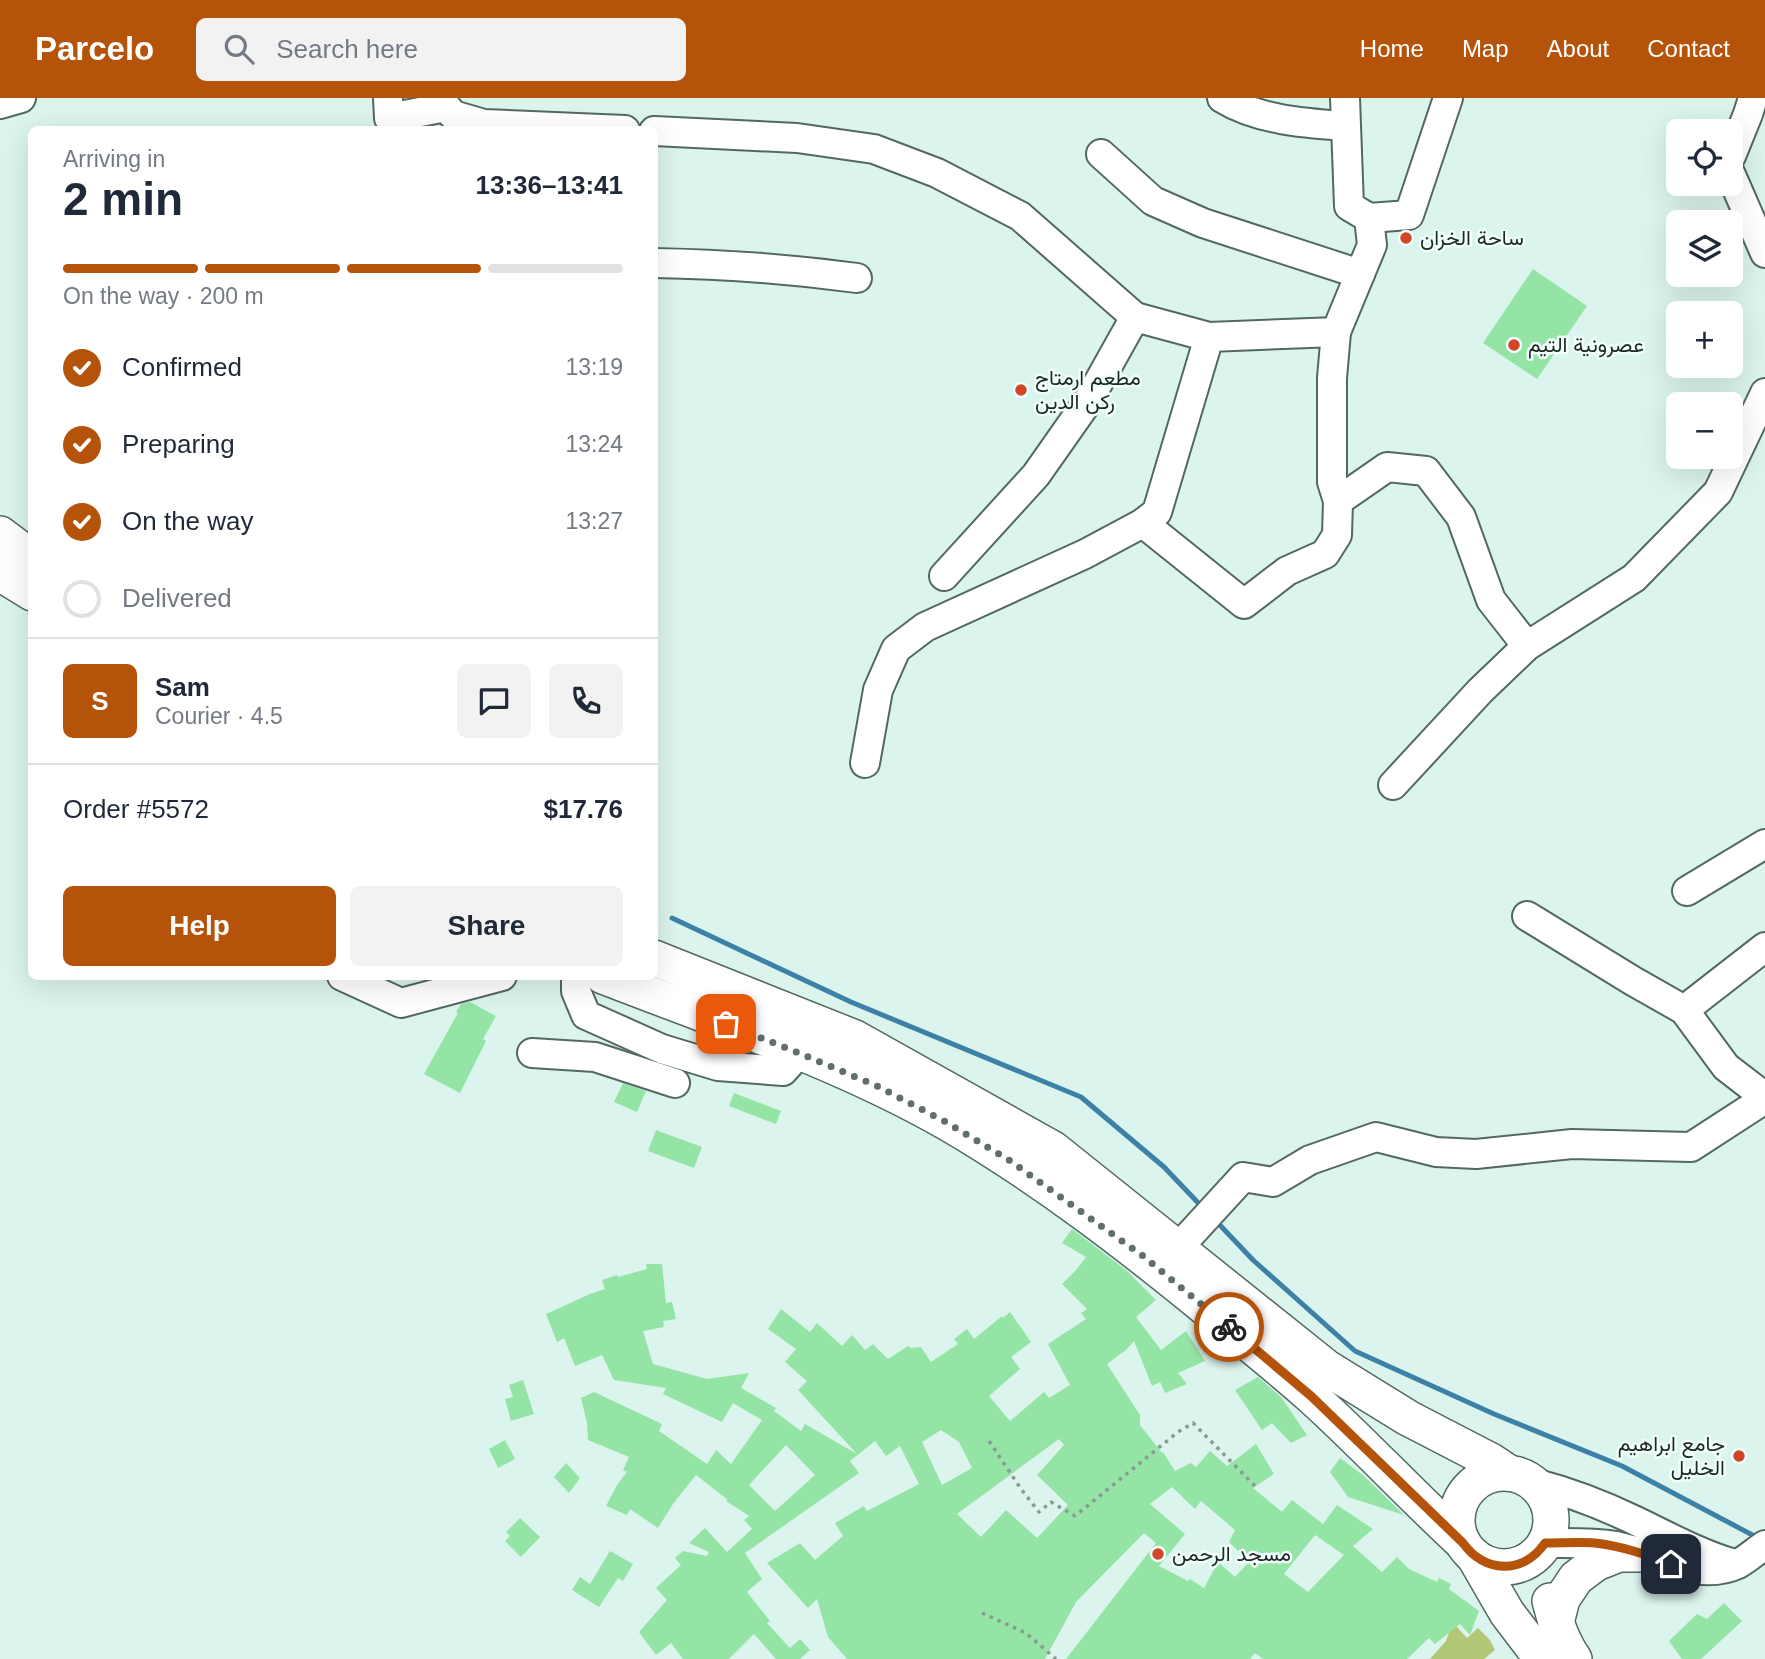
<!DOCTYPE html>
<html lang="en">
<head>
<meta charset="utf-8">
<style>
	body { margin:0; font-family:Arial,Vazirmatn,sans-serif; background:#f2f2f3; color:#1f2937; height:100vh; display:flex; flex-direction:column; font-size:26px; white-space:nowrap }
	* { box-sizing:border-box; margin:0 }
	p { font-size:23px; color:#747a83 }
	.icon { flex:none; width:38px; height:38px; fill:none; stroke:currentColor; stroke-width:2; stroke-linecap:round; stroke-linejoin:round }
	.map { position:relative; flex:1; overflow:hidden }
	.panel { position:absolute; left:28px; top:28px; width:630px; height:854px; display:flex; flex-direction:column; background:#fff; border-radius:10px; box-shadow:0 7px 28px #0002 }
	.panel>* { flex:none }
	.controls { position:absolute; left:1666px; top:21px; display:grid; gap:14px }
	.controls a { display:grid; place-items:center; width:77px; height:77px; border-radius:10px; background:#fff; box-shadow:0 7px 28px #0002; font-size:35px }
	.pin { position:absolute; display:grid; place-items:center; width:60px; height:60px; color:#fff; margin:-30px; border-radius:14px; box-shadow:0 4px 10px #0006 }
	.courier { position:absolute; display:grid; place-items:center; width:70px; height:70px; margin:-35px; border:5px solid #b45309; border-radius:50%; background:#fff; color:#222; box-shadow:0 2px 9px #0007 }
	.summary em { font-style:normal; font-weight:700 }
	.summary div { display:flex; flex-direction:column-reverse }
	.summary { display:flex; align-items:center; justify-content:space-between; height:119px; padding:0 35px }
	h1 { font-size:46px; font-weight:700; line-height:52px }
	.bar { display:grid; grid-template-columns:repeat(4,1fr); gap:10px 7px; align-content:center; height:84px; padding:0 35px }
	.bar i { height:9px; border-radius:5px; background:#e0e1e3 }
	.bar .current { background:#b45309 }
	.bar p { grid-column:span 4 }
	.line { display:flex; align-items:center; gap:18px; padding:0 35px; border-top:2px solid #e0e1e3 }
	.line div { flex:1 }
	.round { display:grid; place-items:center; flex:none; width:74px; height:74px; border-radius:10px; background:#f2f2f3 }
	ol { padding:0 35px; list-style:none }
	li { display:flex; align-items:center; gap:21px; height:77px }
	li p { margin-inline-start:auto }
	li .icon { padding:7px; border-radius:50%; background:#b45309; color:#fff; stroke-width:4 }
	li:last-child { color:#747a83 }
	li i { width:38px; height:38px; border:4px solid #e0e1e3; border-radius:50% }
	.action { display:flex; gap:14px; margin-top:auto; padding:14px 35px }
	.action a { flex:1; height:80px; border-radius:10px; background:#b45309; color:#fff; font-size:28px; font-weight:700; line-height:80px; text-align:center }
	.action a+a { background:#f2f2f3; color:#1f2937 }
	header { display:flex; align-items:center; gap:42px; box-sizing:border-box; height:98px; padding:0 35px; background:#b45309; color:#fff }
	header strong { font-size:33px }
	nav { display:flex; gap:38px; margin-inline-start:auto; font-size:24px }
	.search { width:490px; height:63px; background:#f2f2f3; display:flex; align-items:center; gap:18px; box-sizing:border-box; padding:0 24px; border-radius:10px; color:#747a83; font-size:26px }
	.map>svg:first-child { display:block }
	.green { fill:#b2c877 }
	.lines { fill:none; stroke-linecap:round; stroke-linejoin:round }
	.stream { stroke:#3e81a6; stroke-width:5 }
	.building { fill:#94e4a6; fill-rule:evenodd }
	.minor-casing { stroke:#536863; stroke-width:32 }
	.major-casing { stroke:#536863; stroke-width:38 }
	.path { stroke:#899a96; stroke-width:3.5; stroke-dasharray:3.5 5; stroke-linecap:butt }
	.minor { stroke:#fff; stroke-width:28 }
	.major { stroke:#fff; stroke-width:35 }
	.done { stroke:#606f6b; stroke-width:7; stroke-dasharray:0 12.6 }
	.route { stroke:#b45309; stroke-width:9 }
	.poi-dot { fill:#d04626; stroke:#f0fffb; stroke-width:2.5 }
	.labels { text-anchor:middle; stroke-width:5; stroke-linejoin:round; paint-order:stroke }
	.poi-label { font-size:21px; fill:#1e2725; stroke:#f0fffb; text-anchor:start }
</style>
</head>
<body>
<header>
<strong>Parcelo</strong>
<div class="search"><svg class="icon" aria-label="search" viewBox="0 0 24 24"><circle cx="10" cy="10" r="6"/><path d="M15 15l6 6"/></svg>Search here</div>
<nav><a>Home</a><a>Map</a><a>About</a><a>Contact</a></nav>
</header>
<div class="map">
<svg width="1765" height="1561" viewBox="0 0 1765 1561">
	<rect width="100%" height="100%" fill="#dcf4ee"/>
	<polygon class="green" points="1455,1527 1467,1540 1478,1530 1490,1542 1495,1552 1484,1561 1430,1561 1446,1543 1451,1529"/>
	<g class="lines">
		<g class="stream">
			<polyline points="672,820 851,904 1081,999 1164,1069 1204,1111"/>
			<polyline points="1216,1123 1253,1162 1355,1253 1494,1316 1622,1368 1760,1441"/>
		</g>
	</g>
	<g class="building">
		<polygon points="1533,171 1587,208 1537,281 1483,245"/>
		<polygon points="470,904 496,918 483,941 486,943 460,995 424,976 458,915 456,914 461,906"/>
		<polygon points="623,985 646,993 637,1014 614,1004"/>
		<polygon points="734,995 781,1013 776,1026 729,1008"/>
		<polygon points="656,1032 702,1049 694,1070 648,1053"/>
		<path d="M1072,1131L1126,1172L1156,1202L1136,1219L1161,1252L1186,1233L1205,1263L1178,1275L1187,1286L1165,1295L1160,1284L1152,1288L1134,1243L1127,1251L1107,1266L1140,1317V1327L1162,1355L1163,1354L1175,1373L1191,1365L1196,1369L1210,1353L1227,1368L1256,1346L1274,1376L1253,1390L1282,1414L1292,1402L1323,1426L1337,1407L1373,1431L1353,1448L1382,1474L1397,1459L1409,1471L1437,1484L1439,1480L1451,1486L1449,1491L1479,1513L1470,1537L1460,1526L1435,1546L1429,1540L1407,1561H1263L1255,1555L1250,1561H1066L1156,1445L1144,1435L1076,1504L1045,1561H847L828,1539L817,1501L808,1510L767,1465L800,1445L815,1462L843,1438L835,1425L864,1408L867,1413L919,1386L900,1348L886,1358L875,1343L850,1363L859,1375L745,1455L762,1481L747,1494L770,1523L767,1525L790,1550L800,1541L810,1552L800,1561H776L754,1536L729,1561H683L671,1545L656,1557L639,1534L667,1502L656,1490L681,1467L675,1460L683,1453L707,1458L709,1454L689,1445L705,1430L727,1454L752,1431L744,1422L749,1418L726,1403L728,1402L696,1377L673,1406L658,1430L630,1411L627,1417L606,1408L617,1387L627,1374L623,1372L629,1359L588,1342L587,1325L581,1300L594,1294L662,1326L659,1333L707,1366L716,1352L731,1366L762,1322L733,1305L722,1324L663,1296L666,1290L614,1282L602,1257L575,1268L564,1240L557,1244L546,1216L590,1196L605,1191L602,1182L617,1177L618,1179L647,1171L646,1166H662L666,1205L672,1204L676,1221L663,1223L664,1229L643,1233L653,1266L707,1281L749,1275L741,1290L776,1310L774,1313L801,1333L805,1326L857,1356L798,1292L807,1283L785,1264L796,1251L768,1231L781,1211L810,1234L817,1225L842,1248L852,1237L865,1252L873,1246L888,1261L908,1248L911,1250L921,1249L931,1264L958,1246L954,1241L967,1231L974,1241L1002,1218L1003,1220L1010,1214L1031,1244L1011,1259L1020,1271L989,1298L1010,1323L1044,1294L1049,1300L1070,1287L1048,1246L1086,1221L1081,1215L1087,1211L1062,1186L1076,1172L1086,1159L1062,1145ZM941,1332L959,1344L972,1370L942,1387L922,1344ZM1059,1341L1064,1347L1037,1377L1068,1407L1037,1440L1006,1412L981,1439L957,1416ZM786,1347L815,1377L775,1413L749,1387ZM1172,1389L1195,1411L1201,1403L1235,1432L1229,1444L1249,1464L1235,1479L1218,1464L1204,1490L1190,1481L1188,1483L1159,1468L1185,1436L1150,1406ZM1315,1437L1344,1457L1308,1494L1284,1476Z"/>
		<polygon points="1258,1279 1281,1299 1307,1337 1291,1345 1272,1325 1262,1332 1235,1292"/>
		<polygon points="523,1282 534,1316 511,1323 505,1301 513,1299 509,1287"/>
		<polygon points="505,1342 515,1361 498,1370 489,1351"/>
		<polygon points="1340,1360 1364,1378 1404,1417 1348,1399 1330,1374"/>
		<polygon points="566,1365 580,1380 569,1395 554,1379"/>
		<polygon points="520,1420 540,1439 521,1459 505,1443 510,1438 506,1434"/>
		<polygon points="610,1453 633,1466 623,1483 618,1480 599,1509 572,1492 580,1479 590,1486"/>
		<polygon points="1724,1505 1742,1523 1701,1561 1682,1561 1669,1543 1697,1516 1707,1521"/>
	</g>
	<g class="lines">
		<g class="minor-casing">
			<g id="minor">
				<polyline points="388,0 389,20 446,9"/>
				<polyline points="439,0 453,17 484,26 625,32"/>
				<path d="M1222,0C1258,22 1304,25 1345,28"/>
				<polyline points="0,6 21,0"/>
				<polyline points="654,33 797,40 874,51 937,75 1020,118 1135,219 1209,239 1336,234 1372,147 1369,120 1349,108 1345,0"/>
				<polyline points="1101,56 1153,103 1203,125 1360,176"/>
				<polyline points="1731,58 1748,16 1753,0"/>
				<polyline points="1731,77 1765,155"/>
				<polyline points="1369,120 1409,117 1448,0"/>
				<path d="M654,165C722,166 790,171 857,180"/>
				<polyline points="1338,403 1387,369 1426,373 1461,419 1491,502 1527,548"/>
				<polyline points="1143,425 1244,506 1287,473 1325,456 1337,437 1338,403 1332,384 1332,280 1336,234"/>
				<polyline points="944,478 1036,377 1088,303 1135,219"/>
				<polyline points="865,665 878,592 896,551 925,529 1085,456 1143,425 1157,414 1209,239"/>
				<polyline points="1393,687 1480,593 1527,548 1634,480 1718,394 1765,295"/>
				<polyline points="1687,793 1765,746"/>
				<polyline points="1527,818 1633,883 1684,912 1726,969 1765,999"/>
				<polyline points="342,878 401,905 502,878"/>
				<polyline points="576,878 576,893 586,917 662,951 718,968 783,973 799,955"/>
				<polyline points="1684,912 1765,849"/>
				<polyline points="532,955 595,959 675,985"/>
				<polyline points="1177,1151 1243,1079 1273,1084 1310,1062 1376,1039 1436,1054 1476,1056 1572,1046 1691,1049 1765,1001"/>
				<path d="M1534,1385C1569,1394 1603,1407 1636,1423C1667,1438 1698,1455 1731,1465"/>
				<path d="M1545,1445C1569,1445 1592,1444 1616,1448C1655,1456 1697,1485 1738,1466C1747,1461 1756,1453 1765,1447"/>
			</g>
		</g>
		<g class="major-casing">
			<g id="major">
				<polyline points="0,436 32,460"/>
				<polyline points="0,475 32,495"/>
				<polyline points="654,860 855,940 1053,1051 1327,1270 1408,1320 1491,1363 1509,1375"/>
				<path d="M603,878C719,923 841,964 948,1025C1044,1081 1132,1149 1218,1220C1249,1246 1281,1271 1311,1298C1363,1345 1411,1397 1463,1445"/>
				<circle cx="1504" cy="1422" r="47"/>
				<polyline points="1474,1458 1507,1515 1542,1561"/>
				<path d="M1550,1503C1555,1523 1562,1544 1574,1561"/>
				<polyline points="1556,1525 1562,1501 1576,1480 1596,1465 1619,1456 1644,1456"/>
			</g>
		</g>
		<g class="path">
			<polyline points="989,1343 1021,1391 1039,1414 1051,1404 1075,1418 1178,1334 1193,1325 1256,1389"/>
			<polyline points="982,1515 1026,1535 1056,1561"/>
		</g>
		<use href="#minor" class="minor"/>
		<use href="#major" class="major"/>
	</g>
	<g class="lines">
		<polyline class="done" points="726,926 799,955 877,988 946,1024 1009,1062 1143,1158 1229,1229"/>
		<path class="route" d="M1229,1229L1311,1298L1463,1445C1484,1475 1523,1477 1545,1445C1561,1445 1579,1444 1595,1445C1622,1448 1647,1457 1671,1466"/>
	</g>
	<g class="poi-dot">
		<circle cx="1406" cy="140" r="7"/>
		<circle cx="1514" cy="247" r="7"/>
		<circle cx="1021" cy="292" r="7"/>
		<circle cx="1739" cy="1358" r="7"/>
		<circle cx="1158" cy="1456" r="7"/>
	</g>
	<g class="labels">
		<g class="poi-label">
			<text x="1420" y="147">ساحة الخزان</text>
			<text x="1528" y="254">عصرونية التيم</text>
			<text x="1035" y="287">مطعم ارمتاج<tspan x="1035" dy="24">ركن الدين</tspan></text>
			<text x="1725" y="1353" text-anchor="end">جامع ابراهيم<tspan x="1725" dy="24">الخليل</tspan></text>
			<text x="1172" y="1463">مسجد الرحمن</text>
		</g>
	</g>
</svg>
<div class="controls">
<a><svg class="icon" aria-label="locate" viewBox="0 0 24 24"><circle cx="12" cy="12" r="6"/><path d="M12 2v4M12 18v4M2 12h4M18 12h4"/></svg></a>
<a><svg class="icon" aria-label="layers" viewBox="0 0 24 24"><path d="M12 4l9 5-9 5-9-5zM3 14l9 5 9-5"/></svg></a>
<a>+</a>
<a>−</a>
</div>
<div class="pin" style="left:726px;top:926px;background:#ea580c"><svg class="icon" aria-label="bag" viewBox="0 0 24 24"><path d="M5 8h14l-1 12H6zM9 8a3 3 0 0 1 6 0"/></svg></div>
<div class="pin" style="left:1671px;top:1466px;background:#1f2937"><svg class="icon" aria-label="home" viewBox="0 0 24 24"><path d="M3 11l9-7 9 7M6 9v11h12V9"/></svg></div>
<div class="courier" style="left:1229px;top:1229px"><svg class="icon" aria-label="bike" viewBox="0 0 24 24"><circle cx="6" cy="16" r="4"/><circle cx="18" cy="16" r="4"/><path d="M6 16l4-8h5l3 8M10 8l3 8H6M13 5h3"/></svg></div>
<section class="panel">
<div class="summary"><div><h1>2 min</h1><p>Arriving in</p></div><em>13:36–13:41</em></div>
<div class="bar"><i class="current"></i><i class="current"></i><i class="current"></i><i></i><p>On the way · 200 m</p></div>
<ol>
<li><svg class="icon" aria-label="check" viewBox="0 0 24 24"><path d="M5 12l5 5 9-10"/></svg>Confirmed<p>13:19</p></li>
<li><svg class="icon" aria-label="check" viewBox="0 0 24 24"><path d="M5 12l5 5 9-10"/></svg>Preparing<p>13:24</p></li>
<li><svg class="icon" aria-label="check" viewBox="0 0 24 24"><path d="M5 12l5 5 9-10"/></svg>On the way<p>13:27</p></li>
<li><i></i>Delivered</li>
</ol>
<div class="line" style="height:126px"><b class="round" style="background:#b45309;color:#fff">S</b><div><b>Sam</b><p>Courier · 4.5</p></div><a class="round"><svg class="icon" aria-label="chat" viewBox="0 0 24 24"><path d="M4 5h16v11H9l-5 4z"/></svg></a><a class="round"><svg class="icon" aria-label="phone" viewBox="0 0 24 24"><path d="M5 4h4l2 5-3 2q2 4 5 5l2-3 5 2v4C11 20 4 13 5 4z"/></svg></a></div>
<div class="line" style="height:91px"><div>Order #5572</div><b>$17.76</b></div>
<div class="action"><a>Help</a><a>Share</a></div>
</section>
</div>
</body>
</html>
